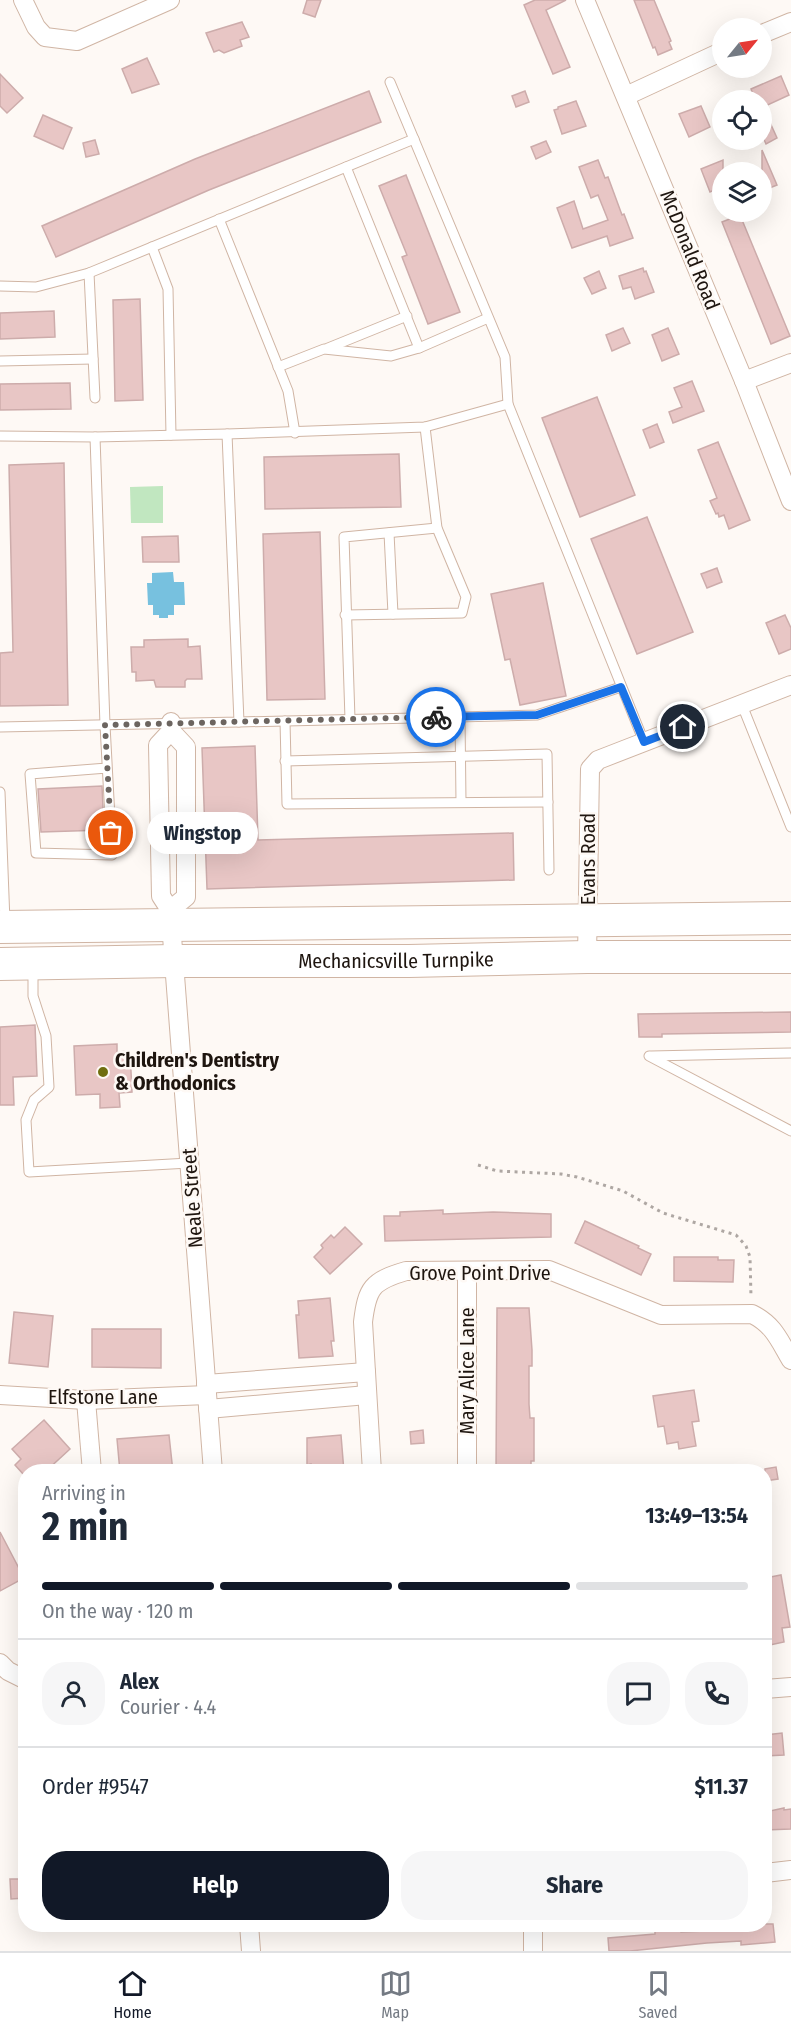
<!DOCTYPE html>
<html lang="en">
<head>
<meta charset="utf-8">
<style>
	body { margin:0; font-family:"Fira Sans Condensed",sans-serif; background:#f6f6f7; color:#1f2937; height:100vh; display:flex; flex-direction:column; font-size:22px; white-space:nowrap }
	* { box-sizing:border-box; margin:0 }
	p { font-size:20px; color:#747a83 }
	.icon { flex:none; width:33px; height:33px; fill:none; stroke:currentColor; stroke-width:2; stroke-linecap:round; stroke-linejoin:round }
	.map { position:relative; flex:1; overflow:hidden }
	.panel { position:absolute; left:18px; top:1464px; width:754px; height:468px; display:flex; flex-direction:column; background:#fff; border-radius:24px; box-shadow:0 6px 24px #0002 }
	.panel>* { flex:none }
	.needle { width:39px; rotate:60deg }
	.tools { position:absolute; left:712px; top:18px; display:grid; gap:12px }
	.tools a { display:grid; place-items:center; width:60px; height:60px; border-radius:50%; background:#fff; box-shadow:0 6px 24px #0002; font-size:30px }
	.pin { position:absolute; display:grid; place-items:center; width:51px; height:51px; color:#fff; margin:-26px; border:3px solid #fff; border-radius:50%; box-shadow:0 2px 6px #0007 }
	.courier { position:absolute; display:grid; place-items:center; width:60px; height:60px; margin:-30px; border:4px solid #1a73e8; border-radius:50%; background:#fff; color:#222; box-shadow:0 2px 8px #0007 }
	.bubble { position:absolute; height:42px; border-radius:21px; background:#fff; box-shadow:0 6px 24px #0002; font-size:20px; font-weight:700; line-height:42px; text-align:center }
	.overview em { font-style:normal; font-weight:700 }
	.overview div { display:flex; flex-direction:column-reverse }
	.overview { display:flex; align-items:center; justify-content:space-between; height:102px; padding:0 24px }
	h1 { font-size:39px; font-weight:700; line-height:45px }
	.bar { display:grid; grid-template-columns:repeat(4,1fr); gap:9px 6px; align-content:center; height:72px; padding:0 24px }
	.bar i { height:8px; border-radius:4px; background:#e0e1e3 }
	.bar .selected { background:#111827 }
	.bar p { grid-column:span 4 }
	.line { display:flex; align-items:center; gap:15px; padding:0 24px; border-top:2px solid #e0e1e3 }
	.line div { flex:1 }
	.round { display:grid; place-items:center; flex:none; width:63px; height:63px; border-radius:24px; background:#f6f6f7 }
	.primary-button { display:flex; gap:12px; margin-top:auto; padding:12px 24px }
	.primary-button a { flex:1; height:69px; border-radius:24px; background:#111827; color:#fff; font-size:24px; font-weight:700; line-height:69px; text-align:center }
	.primary-button a+a { background:#f6f6f7; color:#1f2937 }
	.dock { display:flex; justify-content:space-around; align-items:center; height:84px; border-top:2px solid #e0e1e3; background:#fff; font-size:16px; color:#747a83 }
	.dock a { display:grid; justify-items:center; gap:3px }
	.dock .selected { color:#111827 }
	.map>svg:first-child { display:block }
	.green { fill:#c1e7c0 }
	.water { fill:#77c1df }
	.building { fill:#e8c6c5; stroke:#cdacab; stroke-width:1.5 }
	.lines { fill:none; stroke-linecap:round; stroke-linejoin:round }
	.lane-casing { stroke:#d0b5a4; stroke-width:11 }
	.street-casing { stroke:#d0b5a4; stroke-width:20 }
	.highway-casing { stroke:#d0b5a4; stroke-width:34 }
	.path { stroke:#aea7a3; stroke-width:3; stroke-dasharray:3 4.5; stroke-linecap:butt }
	.lane { stroke:#fff; stroke-width:9 }
	.street { stroke:#fff; stroke-width:18 }
	.highway { stroke:#fff; stroke-width:32 }
	.done { stroke:#6c6560; stroke-width:6; stroke-dasharray:0 10.8 }
	.route { stroke:#1a73e8; stroke-width:8 }
	.poi-dot { fill:#6f6e0f; stroke:#fef9f5; stroke-width:2 }
	.labels { text-anchor:middle; stroke-width:5; stroke-linejoin:round; paint-order:stroke }
	.street-label { font-size:20px; fill:#1e150f; stroke:#fef9f5 }
	.poi-label { font-size:20px; font-weight:bold; fill:#1e150f; stroke:#fef9f5; text-anchor:start }
</style>
</head>
<body>
<div class="map">
<svg width="791" height="1951" viewBox="0 0 791 1951">
	<rect width="100%" height="100%" fill="#fef9f5"/>
	<polygon class="green" points="163,486 163,523 131,523 130,487"/>
	<polygon class="water" points="173,572 174,582 184,582 185,605 174,605 174,615 168,615 168,618 159,618 159,615 153,615 153,605 148,605 147,583 152,583 152,573"/>
	<g class="building">
		<polygon points="307,0 321,0 315,17 303,13"/>
		<polygon points="535,0 566,0 546,10 570,67 553,74 524,5"/>
		<polygon points="634,0 654,0 671,41 669,42 672,49 658,55 655,47 653,48"/>
		<polygon points="242,22 249,37 240,40 242,46 224,53 219,50 214,52 206,33"/>
		<polygon points="147,58 159,84 132,93 122,69"/>
		<polygon points="0,74 23,98 7,113 0,106"/>
		<polygon points="781,76 789,95 763,107 777,138 766,144 762,135 762,100 755,100 751,89"/>
		<polygon points="369,91 381,122 209,190 56,257 42,226 195,159"/>
		<polygon points="525,91 529,102 516,107 512,96"/>
		<polygon points="576,101 586,126 562,134 554,110 558,109 558,107"/>
		<polygon points="701,106 710,127 689,137 679,114"/>
		<polygon points="43,115 72,128 63,149 34,136"/>
		<polygon points="95,140 99,154 86,157 83,143"/>
		<polygon points="546,141 551,152 536,159 531,147"/>
		<polygon points="762,150 777,185 762,191"/>
		<polygon points="598,160 605,178 608,177 622,215 624,214 633,238 610,246 607,236 572,248 557,208 574,201 583,229 608,220 598,195 591,198 579,167"/>
		<polygon points="723,160 723,186 710,192 701,169"/>
		<polygon points="406,175 460,312 428,324 402,257 407,255 379,186"/>
		<polygon points="740,215 790,336 771,344 722,222"/>
		<polygon points="643,268 644,272 646,271 654,292 635,299 631,287 623,289 619,276"/>
		<polygon points="599,271 606,288 592,294 584,278"/>
		<polygon points="140,299 143,400 115,401 113,300"/>
		<polygon points="54,311 55,337 0,339 0,313"/>
		<polygon points="623,328 630,343 612,351 606,335"/>
		<polygon points="668,328 679,354 662,361 652,335"/>
		<polygon points="692,381 704,411 673,423 669,412 682,407 674,388"/>
		<polygon points="70,383 71,409 0,410 0,384"/>
		<polygon points="597,397 635,495 580,517 542,418"/>
		<polygon points="657,424 664,442 650,448 643,430"/>
		<polygon points="718,442 750,520 729,529 724,515 719,517 718,513 716,514 710,501 717,498 698,450"/>
		<polygon points="399,454 401,507 265,509 264,457"/>
		<polygon points="64,463 68,705 0,706 0,653 13,652 9,465"/>
		<polygon points="647,517 693,632 637,654 591,539"/>
		<polygon points="320,532 325,699 267,700 263,534"/>
		<polygon points="178,536 179,562 143,562 142,537"/>
		<polygon points="717,568 722,582 707,588 701,574"/>
		<polygon points="543,583 566,696 520,705 510,659 505,660 491,594"/>
		<polygon points="785,615 791,628 791,649 779,654 766,623"/>
		<polygon points="188,639 188,647 200,646 202,679 187,679 185,681 185,687 156,687 154,680 136,681 136,672 132,672 131,647 144,647 144,640"/>
		<polygon points="255,746 258,840 513,833 514,880 207,889 202,748"/>
		<polygon points="102,786 104,830 41,832 38,789"/>
		<polygon points="791,1012 791,1032 662,1034 662,1037 639,1037 638,1014"/>
		<polygon points="35,1025 37,1076 13,1077 14,1105 0,1105 0,1027"/>
		<polygon points="117,1044 117,1052 130,1051 132,1092 119,1093 120,1107 100,1108 100,1094 76,1095 74,1046"/>
		<polygon points="443,1210 443,1214 493,1212 551,1214 551,1237 385,1241 384,1216 400,1216 400,1212"/>
		<polygon points="585,1221 639,1246 638,1248 651,1254 641,1275 575,1243"/>
		<polygon points="345,1227 362,1244 330,1274 314,1257 323,1248 321,1245 331,1235 334,1238"/>
		<polygon points="674,1257 718,1257 718,1260 734,1260 733,1282 674,1281"/>
		<polygon points="330,1298 334,1341 331,1341 333,1356 299,1358 296,1315 299,1315 298,1301"/>
		<polygon points="497,1308 529,1308 532,1350 532,1366 529,1366 529,1404 530,1418 534,1418 534,1461 531,1461 531,1472 496,1472"/>
		<polygon points="14,1312 53,1316 48,1367 9,1363"/>
		<polygon points="92,1329 161,1329 161,1368 92,1367"/>
		<polygon points="694,1390 699,1421 692,1422 696,1446 679,1449 678,1442 667,1444 664,1426 658,1427 653,1396"/>
		<polygon points="44,1420 70,1449 45,1472 26,1472 24,1475 15,1465 21,1459 12,1449"/>
		<polygon points="423,1430 424,1443 411,1444 410,1432"/>
		<polygon points="169,1435 173,1472 120,1472 117,1439"/>
		<polygon points="341,1435 344,1472 312,1472 311,1464 307,1465 307,1438"/>
		<polygon points="776,1467 778,1479 765,1481 765,1469"/>
		<polygon points="0,1532 24,1578 0,1591"/>
		<polygon points="781,1575 790,1627 782,1628 784,1642 765,1646 765,1578"/>
		<polygon points="782,1733 784,1755 765,1756 765,1735"/>
		<polygon points="784,1808 784,1810 791,1809 791,1829 765,1830 765,1812"/>
		<polygon points="10,1879 26,1879 26,1898 11,1899"/>
		<polygon points="705,1924 773,1924 775,1942 741,1945 741,1941 707,1943 630,1951 609,1951 608,1938 655,1934 655,1928 681,1925 681,1932 706,1931"/>
	</g>
	<g class="lines">
		<g class="lane-casing">
			<g id="lane">
				<polyline points="390,82 505,357 508,404 644,742"/>
				<polyline points="346,167 419,348"/>
				<polyline points="219,219 288,391 295,433"/>
				<polyline points="152,247 168,289 171,435"/>
				<polyline points="89,273 95,398"/>
				<polyline points="0,286 36,287 89,273 414,139"/>
				<polyline points="328,348 407,316"/>
				<polyline points="0,361 93,359"/>
				<polyline points="278,367 324,349 391,356 419,348 488,318"/>
				<polyline points="227,434 425,427 508,404"/>
				<polyline points="0,436 95,437 227,434 239,722 0,727"/>
				<polyline points="95,437 105,725 112,855 36,853 30,774 107,768"/>
				<polyline points="389,533 393,614"/>
				<polyline points="345,615 462,613 466,597 437,528 425,427"/>
				<polyline points="742,705 791,827"/>
				<polyline points="460,717 461,802"/>
				<polyline points="350,719 344,537 437,528"/>
				<polyline points="285,721 287,804 548,802"/>
				<polyline points="239,722 537,715 621,687"/>
				<polyline points="285,761 547,754 549,870"/>
				<polyline points="0,792 5,922"/>
				<polyline points="33,969 33,996 46,1036 49,1087 34,1100 26,1120 29,1172 189,1163"/>
				<polyline points="649,1056 791,1131"/>
				<polyline points="651,1056 791,1053"/>
			</g>
		</g>
		<g class="street-casing">
			<g id="street">
				<polyline points="23,0 36,27 45,37 77,41 170,0"/>
				<polyline points="585,0 744,381 791,501"/>
				<polyline points="762,34 791,22"/>
				<polyline points="626,96 723,51"/>
				<polyline points="744,381 791,363"/>
				<polyline points="171,722 171,731 158,745 161,896 170,910 213,1472"/>
				<polyline points="170,910 186,897 186,747 171,731"/>
				<polyline points="587,957 590,769 598,760 791,685"/>
				<polyline points="467,1271 467,1472"/>
				<polyline points="206,1384 366,1372"/>
				<polyline points="0,1395 86,1400 207,1395"/>
				<polyline points="86,1400 92,1472"/>
				<polyline points="208,1409 367,1395"/>
				<path d="M372,1472L363,1322C367,1288 372,1281 406,1271L549,1270L661,1315L752,1314C774,1325 779,1340 791,1360"/>
				<polyline points="0,1663 8,1671 26,1680"/>
				<polyline points="765,1689 791,1687"/>
				<polyline points="765,1873 791,1870"/>
				<polyline points="249,1924 251,1951"/>
				<polyline points="533,1924 533,1951"/>
			</g>
		</g>
		<g class="highway-casing">
			<g id="highway">
				<polyline points="0,927 791,918"/>
				<path id="s1" d="M0,964L174,961H409L587,957H791"/>
			</g>
		</g>
		<polyline class="path" points="478,1165 497,1171 561,1174 577,1177 623,1191 663,1213 736,1235 746,1246 750,1257 751,1297"/>
		<use href="#lane" class="lane"/>
		<use href="#street" class="street"/>
		<use href="#highway" class="highway"/>
	</g>
	<g class="lines">
		<polyline class="done" points="111,833 105,725 436,717"/>
		<polyline class="route" points="436,717 537,715 621,687 644,742 683,727"/>
	</g>
	<circle class="poi-dot" cx="103" cy="1072" r="6"/>
	<g class="labels">
		<g class="street-label">
			<text transform="translate(690 250) rotate(68)" y="7">McDonald Road</text>
			<text transform="translate(588 859) rotate(-90)" y="7">Evans Road</text>
			<text dy="7" stroke="none"><textPath href="#s1" startOffset="396">Mechanicsville Turnpike</textPath></text>
			<text transform="translate(192 1198) rotate(-94)" y="7">Neale Street</text>
			<text x="480" y="1280">Grove Point Drive</text>
			<text transform="translate(467 1371) rotate(-90)" y="7">Mary Alice Lane</text>
			<text x="103" y="1404">Elfstone Lane</text>
		</g>
		<g class="poi-label">
			<text x="115" y="1067">Children's Dentistry<tspan x="115" dy="23">&amp; Orthodonics</tspan></text>
		</g>
	</g>
</svg>
<div class="tools">
<a><svg class="needle" viewBox="-14 -14 28 28"><path d="M0-13l5 13h-10z" fill="#e53935"/><path d="M0 13l5-13h-10z" fill="#747a83"/></svg></a>
<a><svg class="icon" aria-label="locate" viewBox="0 0 24 24"><circle cx="12" cy="12" r="6"/><path d="M12 2v4M12 18v4M2 12h4M18 12h4"/></svg></a>
<a><svg class="icon" aria-label="layers" viewBox="0 0 24 24"><path d="M12 4l9 5-9 5-9-5zM3 14l9 5 9-5"/></svg></a>
</div>
<div class="pin" style="left:111px;top:833px;background:#ea580c"><svg class="icon" aria-label="bag" viewBox="0 0 24 24"><path d="M5 8h14l-1 12H6zM9 8a3 3 0 0 1 6 0"/></svg></div>
<div class="pin" style="left:683px;top:727px;background:#1f2937"><svg class="icon" aria-label="home" viewBox="0 0 24 24"><path d="M3 11l9-7 9 7M6 9v11h12V9"/></svg></div>
<div class="courier" style="left:436px;top:717px"><svg class="icon" aria-label="bike" viewBox="0 0 24 24"><circle cx="6" cy="16" r="4"/><circle cx="18" cy="16" r="4"/><path d="M6 16l4-8h5l3 8M10 8l3 8H6M13 5h3"/></svg></div>
<div class="bubble" style="left:147px;top:812px;width:111px">Wingstop</div>
<section class="panel">
<div class="overview"><div><h1>2 min</h1><p>Arriving in</p></div><em>13:49–13:54</em></div>
<div class="bar"><i class="selected"></i><i class="selected"></i><i class="selected"></i><i></i><p>On the way · 120 m</p></div>
<div class="line" style="height:108px"><a class="round"><svg class="icon" aria-label="person" viewBox="0 0 24 24"><circle cx="12" cy="8" r="4"/><path d="M4 21q1-7 8-7t8 7"/></svg></a><div><b>Alex</b><p>Courier · 4.4</p></div><a class="round"><svg class="icon" aria-label="chat" viewBox="0 0 24 24"><path d="M4 5h16v11H9l-5 4z"/></svg></a><a class="round"><svg class="icon" aria-label="phone" viewBox="0 0 24 24"><path d="M5 4h4l2 5-3 2q2 4 5 5l2-3 5 2v4C11 20 4 13 5 4z"/></svg></a></div>
<div class="line" style="height:78px"><div>Order #9547</div><b>$11.37</b></div>
<div class="primary-button"><a>Help</a><a>Share</a></div>
</section>
</div>
<nav class="dock">
<a class="selected"><svg class="icon" aria-label="home" viewBox="0 0 24 24"><path d="M3 11l9-7 9 7M6 9v11h12V9"/></svg>Home</a>
<a><svg class="icon" aria-label="map" viewBox="0 0 24 24"><path d="M3 6l6-2 6 2 6-2v14l-6 2-6-2-6 2zM9 4v14M15 6v14"/></svg>Map</a>
<a><svg class="icon" aria-label="saved" viewBox="0 0 24 24"><path d="M7 4h10v16l-5-4-5 4z"/></svg>Saved</a>
</nav>
</body>
</html>
